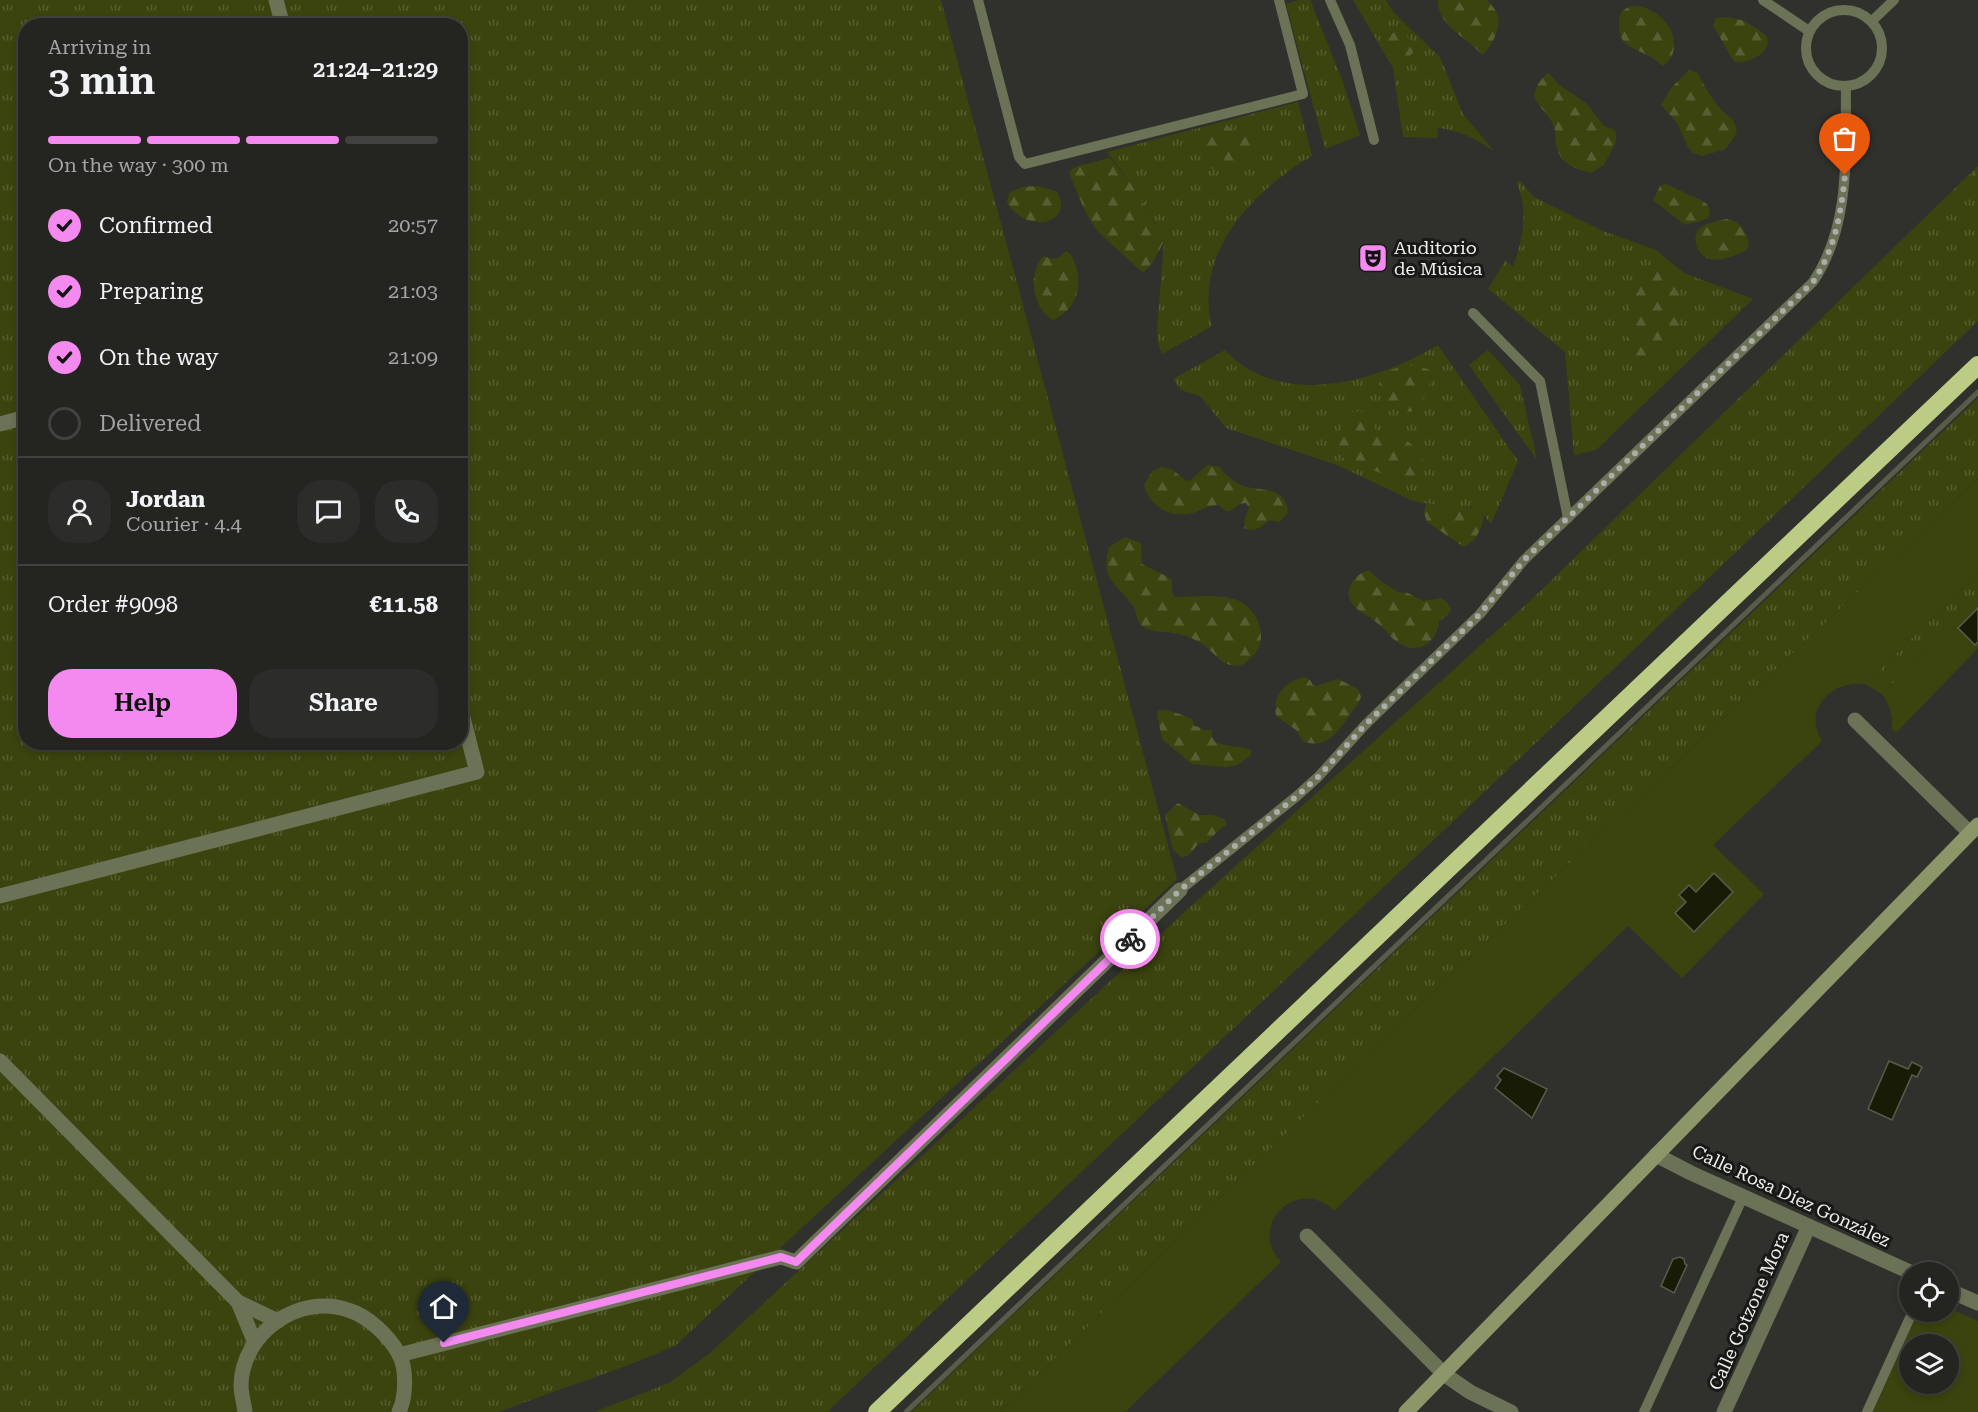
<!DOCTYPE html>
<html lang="en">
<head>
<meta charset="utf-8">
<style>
	body { margin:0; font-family:"Roboto Serif",serif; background:#2c2d2a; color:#f1f3f6; height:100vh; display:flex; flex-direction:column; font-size:22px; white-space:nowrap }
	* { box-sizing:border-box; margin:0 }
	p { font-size:20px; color:#a3a5a5 }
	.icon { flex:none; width:33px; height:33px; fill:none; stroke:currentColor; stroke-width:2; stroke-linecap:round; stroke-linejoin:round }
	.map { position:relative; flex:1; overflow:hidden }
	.panel { position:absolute; left:18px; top:18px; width:450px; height:732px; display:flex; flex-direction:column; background:#242521; border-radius:24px; box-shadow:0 3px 9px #0003,0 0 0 2px #41423f }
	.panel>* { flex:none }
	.tools { position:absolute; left:1899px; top:1262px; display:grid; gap:12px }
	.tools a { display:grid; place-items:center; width:60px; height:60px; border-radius:50%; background:#242521; box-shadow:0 3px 9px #0003,0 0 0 2px #41423f; font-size:30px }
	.pin { position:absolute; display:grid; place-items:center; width:51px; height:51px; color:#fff; margin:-62px -26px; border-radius:50% 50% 50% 0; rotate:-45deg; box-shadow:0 0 6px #0007 }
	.pin .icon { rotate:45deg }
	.courier { position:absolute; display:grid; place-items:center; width:60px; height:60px; margin:-30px; border:4px solid #f489f0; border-radius:50%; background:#fff; color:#222; box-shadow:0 2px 8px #0007 }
	.head em { font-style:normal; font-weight:600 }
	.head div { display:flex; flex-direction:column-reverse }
	.head { display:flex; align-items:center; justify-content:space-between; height:102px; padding:0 30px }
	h1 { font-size:39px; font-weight:600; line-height:45px }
	.bar { display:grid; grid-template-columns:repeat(4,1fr); gap:9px 6px; align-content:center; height:72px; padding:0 30px }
	.bar i { height:8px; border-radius:4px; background:#41423f }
	.bar .selected { background:#f489f0 }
	.bar p { grid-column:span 4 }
	.line { display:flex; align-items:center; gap:15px; padding:0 30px; border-top:2px solid #41423f }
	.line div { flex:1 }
	.round { display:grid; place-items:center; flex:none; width:63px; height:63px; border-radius:24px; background:#2c2d2a }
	ol { padding:0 30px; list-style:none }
	li { display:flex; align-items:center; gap:18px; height:66px }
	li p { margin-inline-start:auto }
	li .icon { padding:6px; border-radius:50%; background:#f489f0; color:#111; stroke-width:4 }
	li:last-child { color:#a3a5a5 }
	li i { width:33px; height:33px; border:3px solid #41423f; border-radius:50% }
	.primary-button { display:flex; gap:12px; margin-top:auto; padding:12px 30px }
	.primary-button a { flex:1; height:69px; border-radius:24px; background:#f489f0; color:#111; font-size:24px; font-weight:600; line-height:69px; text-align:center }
	.primary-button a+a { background:#2c2d2a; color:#f1f3f6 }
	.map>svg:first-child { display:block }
	.grass { fill:url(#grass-tufts); fill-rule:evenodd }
	.forest { fill:url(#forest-firs) }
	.park { fill:#3b430f; fill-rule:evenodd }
	.water { fill:#181c06; stroke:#585c4b; stroke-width:1.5 }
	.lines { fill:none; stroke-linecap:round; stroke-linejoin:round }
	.stream { stroke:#585c4b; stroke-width:5 }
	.lane { stroke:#6b7255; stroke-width:10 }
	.street { stroke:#6b7255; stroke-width:15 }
	.secondary { stroke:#8c9669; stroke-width:15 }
	.highway { stroke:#bccc84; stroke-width:18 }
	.done { stroke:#acada9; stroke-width:6; stroke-dasharray:0 10.8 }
	.route { stroke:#f489f0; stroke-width:8 }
	.labels { text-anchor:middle; stroke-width:6; stroke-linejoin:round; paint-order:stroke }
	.poi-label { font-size:18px; fill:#eff0ec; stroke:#181916; text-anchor:start }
	.street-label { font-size:18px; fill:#eff0ec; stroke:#181916 }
</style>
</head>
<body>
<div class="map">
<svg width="1978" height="1412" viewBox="0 0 1978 1412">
	<defs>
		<pattern id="grass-tufts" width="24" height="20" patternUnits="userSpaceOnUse" patternTransform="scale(1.5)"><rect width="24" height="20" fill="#3b430f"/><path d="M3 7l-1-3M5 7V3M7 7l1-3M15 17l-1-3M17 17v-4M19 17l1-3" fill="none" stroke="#585e32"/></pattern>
		<pattern id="forest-firs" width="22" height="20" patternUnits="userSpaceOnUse" patternTransform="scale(1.5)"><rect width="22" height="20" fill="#3b430f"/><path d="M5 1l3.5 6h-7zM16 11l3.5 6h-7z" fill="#585e32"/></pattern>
	</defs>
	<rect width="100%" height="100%" fill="#30312c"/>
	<g class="grass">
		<path d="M0,0H941L1177,879L675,1346C618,1371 558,1389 499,1412H0ZM26,26H460V742H26Z"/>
		<polygon points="1299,0 1310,0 1343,82 1360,135 1325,149 1286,4"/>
		<path d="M1353,0H1386L1393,12L1440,57L1463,114L1494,151C1476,139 1459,130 1438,128L1437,138L1403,137L1393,68Z"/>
		<path d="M1298,102L1312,156C1254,190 1193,252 1212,326L1162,354L1158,343L1157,330L1164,241L1134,187L1107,152Z"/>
		<polygon points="1978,166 1978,321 1477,799 827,1412 594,1412 669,1383 710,1353 1190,907 1532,599"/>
		<path d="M1520,181L1534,197L1603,231L1656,250L1684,273L1753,299L1596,450L1574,455L1565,352L1488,289L1505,261L1513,266C1524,238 1528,210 1517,182Z"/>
		<path d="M1438,345L1518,461L1491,524L1483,514L1472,507L1454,509L1413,501L1337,465L1226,428L1200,396L1181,390L1173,379L1225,350C1281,410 1376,382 1438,345Z"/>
		<polygon points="1488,350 1520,385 1537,460 1469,365"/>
		<polygon points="1978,398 1978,479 1400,1023 1000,1412 911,1412"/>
		<polygon points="1978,573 1978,603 1882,694 1865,684"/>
	</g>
	<g class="forest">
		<path d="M1438,0H1487C1491,4 1496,10 1498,16C1501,28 1491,49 1482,55C1467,37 1437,26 1438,0Z"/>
		<path d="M1634,6C1664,6 1690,47 1663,66C1658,62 1653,58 1647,55C1628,45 1619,46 1619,21C1619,11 1625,8 1634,6Z"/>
		<path d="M1725,17C1731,18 1739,19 1744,21C1748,23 1767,35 1767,37C1772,54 1747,64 1734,62L1713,25L1716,18Z"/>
		<path d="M1401,29L1403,30L1408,38L1416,43L1417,47C1415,49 1414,52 1411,55C1397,68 1376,49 1384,32L1390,34Z"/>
		<path d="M1689,70L1698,73C1701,81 1712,98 1718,106C1726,117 1734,114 1737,132L1726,149L1702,156L1693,153L1688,147L1677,123L1661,105L1671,88Z"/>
		<path d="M1547,73L1550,74L1558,84L1587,104L1604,126L1613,129L1616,133V142L1604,165L1591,173C1573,168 1559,164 1556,143C1555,137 1556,130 1553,124C1541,101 1521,102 1547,73Z"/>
		<path d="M1226,124L1233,131L1254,133C1262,142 1260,150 1253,160L1213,169C1201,161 1202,143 1207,130Z"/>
		<path d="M1107,158L1111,159L1134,187L1164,241L1153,262L1143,273L1097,231L1085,211L1070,176V171C1080,162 1095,164 1107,158Z"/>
		<path d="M1978,168V204C1967,192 1968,180 1978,168Z"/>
		<path d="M1666,184C1674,187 1681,191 1689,195C1700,200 1713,202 1709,217C1702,222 1693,222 1685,225L1653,200L1660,186Z"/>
		<path d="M1037,186L1056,191C1077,222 1027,237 1007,202L1009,193L1022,187Z"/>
		<path d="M1726,219C1739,219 1749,234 1749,247C1744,252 1741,253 1733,256C1726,258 1718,261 1710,259C1696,255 1689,234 1703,226C1710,222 1719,221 1726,219Z"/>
		<path d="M1066,251C1072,254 1074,260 1076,267C1083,289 1074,312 1052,320C1033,307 1027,275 1043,256C1055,259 1055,262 1066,251Z"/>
		<path d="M1656,263C1682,272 1685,320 1674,341C1669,349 1660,354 1653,360C1646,364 1641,370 1633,369L1629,359L1627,336L1629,317L1628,298L1639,270L1643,267Z"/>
		<path d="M1408,365L1428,369L1433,376L1418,410C1388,420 1365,385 1389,371C1394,368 1402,367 1408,365Z"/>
		<path d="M1354,411C1374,413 1371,416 1377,433C1394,439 1410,436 1419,454C1423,460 1426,464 1423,472C1403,485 1386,474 1366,468C1359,465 1351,464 1345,459C1327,446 1343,423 1354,411Z"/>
		<path d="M1207,465L1220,467C1228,478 1239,486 1252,488C1269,491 1282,489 1288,509L1287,514L1279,522L1269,520C1261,527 1255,533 1244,528L1245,518L1249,508L1246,503L1240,504L1230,511H1226L1218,505C1207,505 1198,513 1187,514C1167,517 1148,504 1144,485L1152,471L1162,467L1173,470L1186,481L1191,480Z"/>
		<path d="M1426,503C1436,504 1446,508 1455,508C1468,509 1478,503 1484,518C1480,531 1477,540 1464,547L1427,522L1424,513Z"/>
		<path d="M1125,537L1141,543L1142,564L1172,579V592L1175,597C1194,597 1216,594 1234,599C1258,606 1271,639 1252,657C1248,660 1245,664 1241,665C1222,670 1213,649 1199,642C1191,637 1182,634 1173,633C1164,631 1150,633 1142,626C1136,621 1137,612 1133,606C1115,581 1100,581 1109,547Z"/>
		<path d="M1369,570L1379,580L1398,592L1408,593L1423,601L1441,598L1447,602L1451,609L1449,614L1439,621C1438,641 1419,655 1400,644C1390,638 1385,628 1376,622C1369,616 1359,612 1353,605C1342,591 1354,574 1369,570Z"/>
		<path d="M1305,677L1310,680L1313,685L1316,686L1338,679L1358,689L1361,697C1359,704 1355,708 1351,713C1339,730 1327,751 1303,741L1296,730L1276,716C1273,694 1284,682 1305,677Z"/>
		<path d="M1159,710C1169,709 1183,715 1192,719L1194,726L1199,727L1203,730H1212V737L1215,742C1227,747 1241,745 1252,751L1250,756L1237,765L1226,767L1192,764L1162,739L1157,714Z"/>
		<polygon points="1178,803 1199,815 1213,815 1224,819 1227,825 1221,828 1206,843 1199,843 1188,856 1181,857 1173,850 1165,815"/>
	</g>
	<g class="park">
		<path d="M1978,479V573L1865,684C1832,680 1802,709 1822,741L1713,845L1764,894L1682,978L1628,926L1334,1211C1300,1175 1246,1224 1281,1262L1125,1412H1000L1400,1023Z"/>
		<path d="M1978,603V648L1896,733L1892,729C1893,715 1890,706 1882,694Z"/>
		<path d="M1949,1308L1978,1321V1412H1873L1919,1311H1948ZM1910,1344H1948V1383H1910Z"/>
	</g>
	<g class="water">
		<polygon points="1978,608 1978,642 1975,645 1958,628"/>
		<polygon points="1714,873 1733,892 1694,932 1675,913 1686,902 1679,895 1689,885 1696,892"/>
		<polygon points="1889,1061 1908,1069 1912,1062 1922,1067 1917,1077 1912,1075 1892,1120 1868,1109"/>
		<polygon points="1504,1068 1547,1089 1532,1118 1495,1088 1501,1080 1497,1076"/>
		<polygon points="1680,1257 1684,1259 1685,1264 1687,1265 1674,1293 1661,1286 1673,1259"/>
	</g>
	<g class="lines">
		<polyline class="stream" points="906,1412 1978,392"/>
		<g class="lane">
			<polyline points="978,0 1019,157 1025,164 1303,94 1279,0"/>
			<polyline points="1330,0 1350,45 1374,140"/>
			<polyline points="1763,0 1809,31"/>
			<circle cx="1844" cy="48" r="38"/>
			<polyline points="1872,21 1894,0"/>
			<polyline points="1473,313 1540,381 1568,518"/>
			<path d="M1180,890L1297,796L1319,776L1365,725L1480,614L1524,560L1813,282C1852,224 1845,152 1846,86"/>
			<polyline points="1644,1412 1743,1197"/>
			<polyline points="1867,1412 1913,1311"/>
		</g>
		<g class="street">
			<polyline points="276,0 283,26"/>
			<polyline points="0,424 26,417"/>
			<polyline points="1855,720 1970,833"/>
			<polyline points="0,896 477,772 460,706"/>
			<polyline points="0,1061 238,1302 278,1321"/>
			<polyline points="1656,1155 1691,1173 1910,1272"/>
			<polyline points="1307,1236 1444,1374 1470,1392 1511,1412"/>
			<polyline points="1948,1290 1978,1303"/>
			<polyline points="238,1302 255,1343"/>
			<polyline points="399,1355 781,1257 796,1262 1180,890"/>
			<path d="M245,1412C244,1403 241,1394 241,1385C242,1333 299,1293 348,1310C368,1316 388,1335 399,1354C407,1369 406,1397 399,1412"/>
			<polyline points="1724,1412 1809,1226"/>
		</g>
		<path class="secondary" d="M1406,1412C1596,1216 1788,1021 1978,825"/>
		<polyline class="highway" points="877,1412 1978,365"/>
	</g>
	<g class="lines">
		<path class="done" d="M1130,939L1180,890L1297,796L1319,776L1365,725L1480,614L1524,560L1813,282C1835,249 1841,214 1845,175"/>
		<polyline class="route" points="444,1343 781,1257 796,1262 1130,939"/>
	</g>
	<defs>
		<g id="theatre-square" transform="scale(1.5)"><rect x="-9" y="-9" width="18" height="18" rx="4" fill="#f489f0" stroke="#181916"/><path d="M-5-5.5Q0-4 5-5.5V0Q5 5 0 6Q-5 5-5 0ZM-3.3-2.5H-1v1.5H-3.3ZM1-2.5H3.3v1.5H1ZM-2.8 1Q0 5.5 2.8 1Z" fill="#111"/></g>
	</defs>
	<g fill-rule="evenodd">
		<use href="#theatre-square" x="1373" y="258"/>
	</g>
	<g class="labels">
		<g class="poi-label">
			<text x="1394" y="254">Auditorio<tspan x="1394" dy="21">de Música</tspan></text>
		</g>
		<g class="street-label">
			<text transform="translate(1791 1196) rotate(25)" y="6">Calle Rosa Díez González</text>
			<text transform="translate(1749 1311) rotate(-66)" y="6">Calle Gotzone Mora</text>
		</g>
	</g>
</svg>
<div class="tools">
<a><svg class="icon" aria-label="locate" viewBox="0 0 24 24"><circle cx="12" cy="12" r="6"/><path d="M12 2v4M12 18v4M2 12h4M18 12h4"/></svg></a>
<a><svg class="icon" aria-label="layers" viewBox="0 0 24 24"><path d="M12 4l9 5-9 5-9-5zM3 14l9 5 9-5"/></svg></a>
</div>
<div class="pin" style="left:1845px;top:175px;background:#ea580c"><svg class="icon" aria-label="bag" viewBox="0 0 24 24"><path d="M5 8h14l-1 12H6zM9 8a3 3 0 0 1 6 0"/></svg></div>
<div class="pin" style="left:444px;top:1343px;background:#1f2937"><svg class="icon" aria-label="home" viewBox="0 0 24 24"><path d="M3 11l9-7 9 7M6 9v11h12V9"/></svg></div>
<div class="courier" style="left:1130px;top:939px"><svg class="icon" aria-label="bike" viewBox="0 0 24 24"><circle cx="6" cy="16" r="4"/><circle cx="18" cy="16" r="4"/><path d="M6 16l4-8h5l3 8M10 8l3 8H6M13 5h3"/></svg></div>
<section class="panel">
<div class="head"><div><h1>3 min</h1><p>Arriving in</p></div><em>21:24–21:29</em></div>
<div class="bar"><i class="selected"></i><i class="selected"></i><i class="selected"></i><i></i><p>On the way · 300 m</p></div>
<ol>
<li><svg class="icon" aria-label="check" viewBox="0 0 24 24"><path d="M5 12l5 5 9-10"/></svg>Confirmed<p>20:57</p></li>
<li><svg class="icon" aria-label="check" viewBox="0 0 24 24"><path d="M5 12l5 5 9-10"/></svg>Preparing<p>21:03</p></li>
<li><svg class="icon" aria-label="check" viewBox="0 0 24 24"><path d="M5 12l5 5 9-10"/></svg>On the way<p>21:09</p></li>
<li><i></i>Delivered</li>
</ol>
<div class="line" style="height:108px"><a class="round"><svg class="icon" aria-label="person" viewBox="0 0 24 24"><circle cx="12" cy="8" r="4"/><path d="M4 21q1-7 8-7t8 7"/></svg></a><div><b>Jordan</b><p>Courier · 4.4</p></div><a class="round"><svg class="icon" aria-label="chat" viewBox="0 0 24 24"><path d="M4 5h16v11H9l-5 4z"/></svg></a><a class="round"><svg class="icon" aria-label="phone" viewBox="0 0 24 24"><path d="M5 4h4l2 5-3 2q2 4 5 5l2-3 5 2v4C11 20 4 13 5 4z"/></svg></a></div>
<div class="line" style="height:78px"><div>Order #9098</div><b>€11.58</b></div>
<div class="primary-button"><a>Help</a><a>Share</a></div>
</section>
</div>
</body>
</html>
